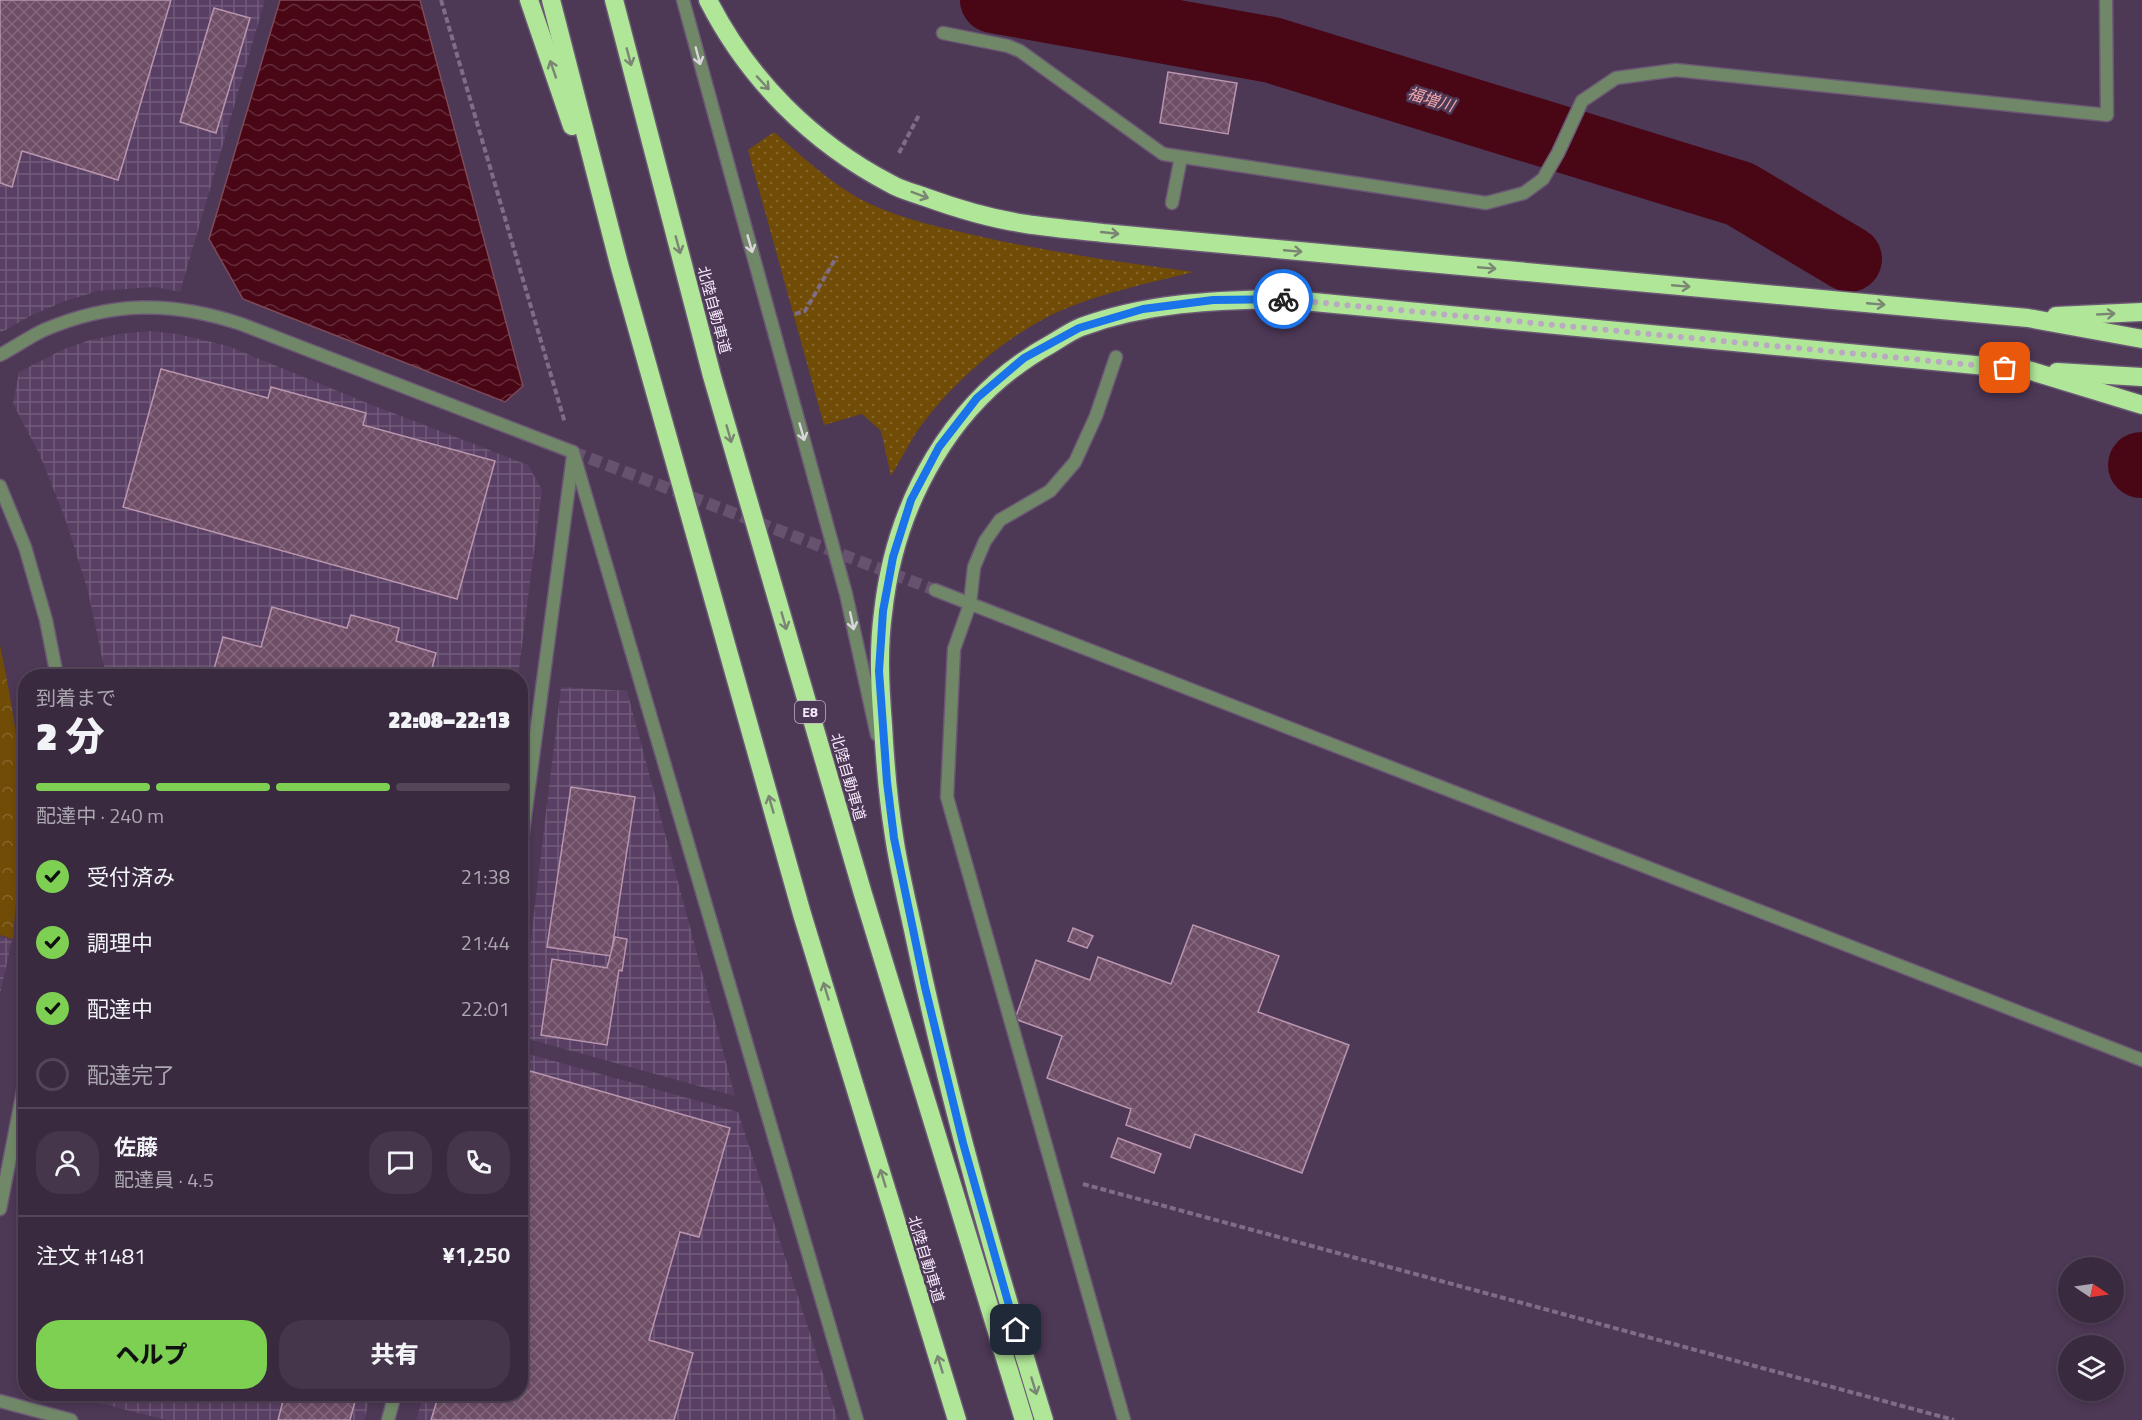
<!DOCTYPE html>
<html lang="ja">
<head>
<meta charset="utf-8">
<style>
	body { margin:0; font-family:"Titillium Web","Noto Sans JP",sans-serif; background:#45364b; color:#f1f3f6; height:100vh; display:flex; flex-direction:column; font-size:22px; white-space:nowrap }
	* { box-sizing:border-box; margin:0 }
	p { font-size:20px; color:#aba7b1 }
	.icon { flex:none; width:33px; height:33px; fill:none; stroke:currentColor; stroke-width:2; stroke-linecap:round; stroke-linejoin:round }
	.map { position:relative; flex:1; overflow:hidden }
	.drawer { position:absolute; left:18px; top:669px; width:510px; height:732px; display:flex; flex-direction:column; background:#3a2a40; border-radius:24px; box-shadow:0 3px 9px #0003,0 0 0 2px #544659 }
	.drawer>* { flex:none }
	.needle { width:39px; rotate:103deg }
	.fabs { position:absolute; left:2058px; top:1257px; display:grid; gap:12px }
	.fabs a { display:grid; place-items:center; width:66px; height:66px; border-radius:50%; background:#3a2a40; box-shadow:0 3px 9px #0003,0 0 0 2px #544659; font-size:30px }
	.pin { position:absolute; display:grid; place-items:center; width:51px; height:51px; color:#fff; margin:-26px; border-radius:12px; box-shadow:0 3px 9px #0006 }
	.courier { position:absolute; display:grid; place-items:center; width:60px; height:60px; margin:-30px; border:4px solid #1a73e8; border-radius:50%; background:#fff; color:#222; box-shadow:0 2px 8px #0007 }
	.head em { font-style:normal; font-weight:800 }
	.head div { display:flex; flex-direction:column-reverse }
	.head { display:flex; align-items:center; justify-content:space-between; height:102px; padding:0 18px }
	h1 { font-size:39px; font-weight:800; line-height:45px }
	.bar { display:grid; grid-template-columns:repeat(4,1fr); gap:9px 6px; align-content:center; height:72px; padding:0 18px }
	.bar i { height:8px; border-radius:4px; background:#544659 }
	.bar .selected { background:#7ed053 }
	.bar p { grid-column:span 4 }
	.line { display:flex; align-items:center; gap:15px; padding:0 18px; border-top:2px solid #544659 }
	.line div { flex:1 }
	.round { display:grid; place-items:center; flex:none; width:63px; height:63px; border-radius:24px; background:#45364b }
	ol { padding:0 18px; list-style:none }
	li { display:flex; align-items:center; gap:18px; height:66px }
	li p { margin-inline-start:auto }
	li .icon { padding:6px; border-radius:50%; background:#7ed053; color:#111; stroke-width:4 }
	li:last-child { color:#aba7b1 }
	li i { width:33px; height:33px; border:3px solid #544659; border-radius:50% }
	.cta { display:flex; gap:12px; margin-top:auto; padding:12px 18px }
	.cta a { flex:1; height:69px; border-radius:24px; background:#7ed053; color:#111; font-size:24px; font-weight:800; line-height:69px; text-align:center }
	.cta a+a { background:#45364b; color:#f1f3f6 }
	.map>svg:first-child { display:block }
	.industrial { fill:url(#industrial-grid) }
	.grass { fill:url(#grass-dots) }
	.forest { fill:url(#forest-crowns) }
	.water { fill:url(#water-waves); stroke:#7d4a5a; stroke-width:1.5 }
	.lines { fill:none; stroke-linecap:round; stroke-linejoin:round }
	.river { stroke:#490715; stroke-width:66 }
	.building { fill:url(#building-cross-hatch); stroke:#b995af; stroke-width:1.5 }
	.minor-tunnel { stroke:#66526f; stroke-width:12; stroke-dasharray:12 6; stroke-linecap:butt }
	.service-casing { stroke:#6b5874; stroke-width:15 }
	.minor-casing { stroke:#6b5874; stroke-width:15 }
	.tertiary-casing { stroke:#6b5874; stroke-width:15 }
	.motorway-casing { stroke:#6b5874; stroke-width:21 }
	.path { stroke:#7f6d87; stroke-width:4; stroke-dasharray:6 3; stroke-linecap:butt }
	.service { stroke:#718868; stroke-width:12 }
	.minor { stroke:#718868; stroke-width:12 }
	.tertiary { stroke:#718868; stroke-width:12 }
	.motorway { stroke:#b0e697; stroke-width:18 }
	.oneway { stroke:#dbd5dd }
	.oneway2 { stroke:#7a8673 }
	.done { stroke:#baaac1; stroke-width:6; stroke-dasharray:0 10.8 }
	.route { stroke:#1a73e8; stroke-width:8 }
	.labels { text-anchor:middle; stroke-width:5; stroke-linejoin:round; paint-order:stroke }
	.shield { fill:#4d3856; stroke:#c3b3c9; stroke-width:1.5 }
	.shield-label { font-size:14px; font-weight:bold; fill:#f5e8fa }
	.street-label { font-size:15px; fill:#f5e8fa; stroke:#4d3856 }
	.water-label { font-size:16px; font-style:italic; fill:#f4a9ac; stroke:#4d3856 }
</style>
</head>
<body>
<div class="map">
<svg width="2142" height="1420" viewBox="0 0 2142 1420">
	<defs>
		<pattern id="industrial-grid" width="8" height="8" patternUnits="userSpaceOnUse" patternTransform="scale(1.5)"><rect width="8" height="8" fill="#593f63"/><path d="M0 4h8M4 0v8" fill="none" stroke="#715b7a"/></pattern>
		<pattern id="grass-dots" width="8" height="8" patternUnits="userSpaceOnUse" patternTransform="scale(1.5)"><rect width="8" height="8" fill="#704c06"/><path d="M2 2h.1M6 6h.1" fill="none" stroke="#85662b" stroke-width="1.8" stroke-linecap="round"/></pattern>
		<pattern id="forest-crowns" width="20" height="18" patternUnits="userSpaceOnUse" patternTransform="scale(1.5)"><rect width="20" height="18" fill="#704c06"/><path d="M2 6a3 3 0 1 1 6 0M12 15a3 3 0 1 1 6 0" fill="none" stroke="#85662b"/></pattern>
		<pattern id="water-waves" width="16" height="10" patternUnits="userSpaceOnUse" patternTransform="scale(1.5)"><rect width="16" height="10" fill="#490715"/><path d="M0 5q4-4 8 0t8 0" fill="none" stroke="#642b38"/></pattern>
		<pattern id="building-cross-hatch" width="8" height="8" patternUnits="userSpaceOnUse" patternTransform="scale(1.5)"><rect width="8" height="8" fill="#6e4e66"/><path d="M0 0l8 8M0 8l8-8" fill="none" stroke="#83687d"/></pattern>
	</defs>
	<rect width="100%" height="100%" fill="#4d3856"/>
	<g class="industrial">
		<polygon points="0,0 265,0 180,292 155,287 98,291 65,301 30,316 2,332 0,332"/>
		<polygon points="150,331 178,334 228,346 362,401 528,465 542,490 518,676 106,676 88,591 66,521 39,453 13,404 19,372 62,350 90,340 119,334"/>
		<polygon points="561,687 627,691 735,1096 521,1037 521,1022"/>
		<polygon points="0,936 12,940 0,994"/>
		<polygon points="521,1052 738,1112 838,1420 416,1420 424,1394 520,1394"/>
		<polygon points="65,1394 371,1394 364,1420 166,1420"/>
	</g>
	<path class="grass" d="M774,132C799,154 824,177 853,195C887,215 930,225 969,234C1043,251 1118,262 1194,272C1150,283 1104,292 1062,310C1007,334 947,386 914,436C906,449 899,463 891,476L881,431L862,414L824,425L748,150Z"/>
	<path class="forest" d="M0,645C9,690 18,736 21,782C24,834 17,887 13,939L0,935Z"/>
	<polygon class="water" points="280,0 420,0 523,386 505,402 243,299 209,239"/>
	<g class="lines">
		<g class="river">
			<polyline points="993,0 1272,50 1740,194 1849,259"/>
			<polyline points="2141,465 2142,465"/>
		</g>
	</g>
	<g class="building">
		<polygon points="0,0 171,0 118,180 22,151 12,187 0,183"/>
		<polygon points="214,8 250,18 216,133 180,122"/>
		<polygon points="1168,72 1237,83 1228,134 1160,123"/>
		<polygon points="161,369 268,398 271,387 366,413 363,425 495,461 457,599 123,507"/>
		<polygon points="272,607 347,628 351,615 399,628 396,641 436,653 430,676 212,676 223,637 261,647"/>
		<polygon points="571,787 635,797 611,956 547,947"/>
		<polygon points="1193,925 1279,956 1258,1012 1349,1045 1302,1173 1195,1134 1190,1148 1126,1125 1131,1109 1047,1078 1062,1036 1015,1019 1036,960 1090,980 1098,957 1171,984"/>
		<polygon points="1073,928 1093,936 1087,948 1068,941"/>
		<polygon points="615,937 627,939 622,971 619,970 607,1045 541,1035 552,959 607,968"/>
		<polygon points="530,1071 730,1128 699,1237 680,1232 649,1340 693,1353 674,1420 431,1420 439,1394 520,1394 520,1105"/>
		<polygon points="1118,1138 1161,1154 1154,1173 1111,1157"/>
		<polygon points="257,1394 357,1394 350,1420 278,1420 283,1401"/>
	</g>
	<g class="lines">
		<polyline class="minor-tunnel" points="573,452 935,590"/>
		<g class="service-casing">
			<g id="service">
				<polyline points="683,0 846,594 877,735"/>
				<polyline points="943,33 1008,46 1020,51 1163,154 1486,203 1524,193 1543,179 1558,153 1582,101 1616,78 1676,70 2107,115 2106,0"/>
				<polyline points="1172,203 1181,157"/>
				<polyline points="970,604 974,567 985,541 1000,520 1050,491 1075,462 1096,416 1116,357"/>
			</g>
		</g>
		<g class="minor-casing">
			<g id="minor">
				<path d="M0,355C15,347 29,337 44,330C112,301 172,301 241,324L573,452"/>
				<polyline points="573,452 857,1420"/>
				<polyline points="935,590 2142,1060"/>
				<polyline points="970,604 954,649 947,797 1124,1420"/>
				<polyline points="520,854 573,456"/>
				<polyline points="0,1401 71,1420"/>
				<polyline points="388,1420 395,1394"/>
			</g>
		</g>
		<g class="tertiary-casing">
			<g id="tertiary">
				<polyline points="0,486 25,547 46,620 57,676"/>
				<polyline points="0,1209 26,1076"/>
			</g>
		</g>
		<g class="motorway-casing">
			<g id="motorway">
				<polyline points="529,0 572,126"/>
				<polyline points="551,0 619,264 802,914 957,1420"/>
				<polyline points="614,0 712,376 863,894 1024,1420"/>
				<path d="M708,0C748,79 812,143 891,184C901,190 914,193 925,197C958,209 992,219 1026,224C1052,228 1078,230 1103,233L2028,318L2142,339"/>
				<polyline points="2056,316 2142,312"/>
				<polyline points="2057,372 2142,377"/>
				<path d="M1044,1420C995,1261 949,1102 915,939C908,905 899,871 894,836C888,799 885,762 883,725C880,687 878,650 883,613C895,503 952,398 1051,344C1061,338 1071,331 1081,327C1146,303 1213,300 1282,299L2028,370L2142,405"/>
			</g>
		</g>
		<g class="path">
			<polyline points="441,0 565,423"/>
			<polyline points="899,153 920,113"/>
			<polyline points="795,314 805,311 837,256"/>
			<polyline points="1083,1184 1954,1420"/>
		</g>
		<use href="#service" class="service"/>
		<use href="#minor" class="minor"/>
		<use href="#tertiary" class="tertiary"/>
		<use href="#motorway" class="motorway"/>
	</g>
	<defs><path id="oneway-shaft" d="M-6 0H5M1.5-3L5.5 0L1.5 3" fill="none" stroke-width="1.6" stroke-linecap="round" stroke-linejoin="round" transform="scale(1.5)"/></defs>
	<g class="oneway">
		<use href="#oneway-shaft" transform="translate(698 56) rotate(75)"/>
		<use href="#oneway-shaft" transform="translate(750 244) rotate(74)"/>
		<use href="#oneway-shaft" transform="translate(802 432) rotate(74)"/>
		<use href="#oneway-shaft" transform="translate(852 621) rotate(78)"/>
	</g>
	<g class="oneway2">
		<use href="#oneway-shaft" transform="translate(629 57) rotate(75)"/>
		<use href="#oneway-shaft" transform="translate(553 69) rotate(-109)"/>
		<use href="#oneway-shaft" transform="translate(763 83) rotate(47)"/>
		<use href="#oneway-shaft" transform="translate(920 195) rotate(20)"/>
		<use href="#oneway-shaft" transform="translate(1110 233) rotate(6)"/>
		<use href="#oneway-shaft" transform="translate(678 245) rotate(75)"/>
		<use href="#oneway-shaft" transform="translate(1293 251) rotate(5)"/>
		<use href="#oneway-shaft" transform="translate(1487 268) rotate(5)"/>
		<use href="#oneway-shaft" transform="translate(1681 286) rotate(5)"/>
		<use href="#oneway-shaft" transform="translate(1876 304) rotate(5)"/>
		<use href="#oneway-shaft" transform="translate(2106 314) rotate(-3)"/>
		<use href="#oneway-shaft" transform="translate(729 434) rotate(74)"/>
		<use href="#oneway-shaft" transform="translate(784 621) rotate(74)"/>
		<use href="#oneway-shaft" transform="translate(771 804) rotate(-106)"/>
		<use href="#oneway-shaft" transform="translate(826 991) rotate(-107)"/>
		<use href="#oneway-shaft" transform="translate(883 1178) rotate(-107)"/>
		<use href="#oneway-shaft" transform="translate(940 1364) rotate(-107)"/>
		<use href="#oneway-shaft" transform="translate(1034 1386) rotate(73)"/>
	</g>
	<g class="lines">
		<polyline class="done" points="1283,299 2005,368"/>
		<polyline class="route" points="1016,1330 963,1143 925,987 894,838 887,782 879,671 883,611 893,557 911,500 939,447 977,398 1024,358 1079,328 1143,309 1213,300 1283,299"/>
	</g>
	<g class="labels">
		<rect class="shield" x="795" y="701" width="30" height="22" rx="4.5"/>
		<g class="shield-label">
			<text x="810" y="717">E8</text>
		</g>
		<g class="street-label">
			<text transform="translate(714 310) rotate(75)" y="5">北陸自動車道</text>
			<text transform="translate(848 777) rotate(74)" y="5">北陸自動車道</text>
			<text transform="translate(926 1259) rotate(73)" y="5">北陸自動車道</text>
		</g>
		<g class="water-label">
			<text transform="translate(1431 99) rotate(17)" y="6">福増川</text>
		</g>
	</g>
</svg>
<div class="fabs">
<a><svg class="needle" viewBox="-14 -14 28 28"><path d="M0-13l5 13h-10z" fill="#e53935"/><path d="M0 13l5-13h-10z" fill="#aba7b1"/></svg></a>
<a><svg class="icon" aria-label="layers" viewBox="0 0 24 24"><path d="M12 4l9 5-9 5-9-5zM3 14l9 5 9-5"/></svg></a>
</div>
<div class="pin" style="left:2005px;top:368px;background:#ea580c"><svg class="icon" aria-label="bag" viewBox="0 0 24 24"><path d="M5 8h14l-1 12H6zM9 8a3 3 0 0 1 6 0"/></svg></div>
<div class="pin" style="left:1016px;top:1330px;background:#1f2937"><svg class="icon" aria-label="home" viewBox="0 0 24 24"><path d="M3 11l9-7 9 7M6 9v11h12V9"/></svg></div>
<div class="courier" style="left:1283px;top:299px"><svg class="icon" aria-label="bike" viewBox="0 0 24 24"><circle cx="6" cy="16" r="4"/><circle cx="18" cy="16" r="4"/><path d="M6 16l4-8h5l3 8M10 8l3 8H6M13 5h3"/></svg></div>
<section class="drawer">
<div class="head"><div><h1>2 分</h1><p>到着まで</p></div><em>22:08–22:13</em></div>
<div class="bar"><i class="selected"></i><i class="selected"></i><i class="selected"></i><i></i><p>配達中 · 240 m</p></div>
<ol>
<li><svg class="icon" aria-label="check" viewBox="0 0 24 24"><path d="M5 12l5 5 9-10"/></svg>受付済み<p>21:38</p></li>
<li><svg class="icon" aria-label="check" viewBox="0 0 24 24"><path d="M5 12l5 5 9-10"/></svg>調理中<p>21:44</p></li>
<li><svg class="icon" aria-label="check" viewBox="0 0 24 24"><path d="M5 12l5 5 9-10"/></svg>配達中<p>22:01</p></li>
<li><i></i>配達完了</li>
</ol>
<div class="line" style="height:108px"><a class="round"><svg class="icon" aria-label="person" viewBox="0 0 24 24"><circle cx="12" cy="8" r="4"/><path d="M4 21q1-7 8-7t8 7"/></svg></a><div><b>佐藤</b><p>配達員 · 4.5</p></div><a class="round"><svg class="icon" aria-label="chat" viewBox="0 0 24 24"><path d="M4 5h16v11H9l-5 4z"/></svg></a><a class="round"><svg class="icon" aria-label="phone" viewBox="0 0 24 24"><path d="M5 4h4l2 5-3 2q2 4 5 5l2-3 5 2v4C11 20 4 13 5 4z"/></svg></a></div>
<div class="line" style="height:78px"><div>注文 #1481</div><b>¥1,250</b></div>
<div class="cta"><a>ヘルプ</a><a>共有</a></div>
</section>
</div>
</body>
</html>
